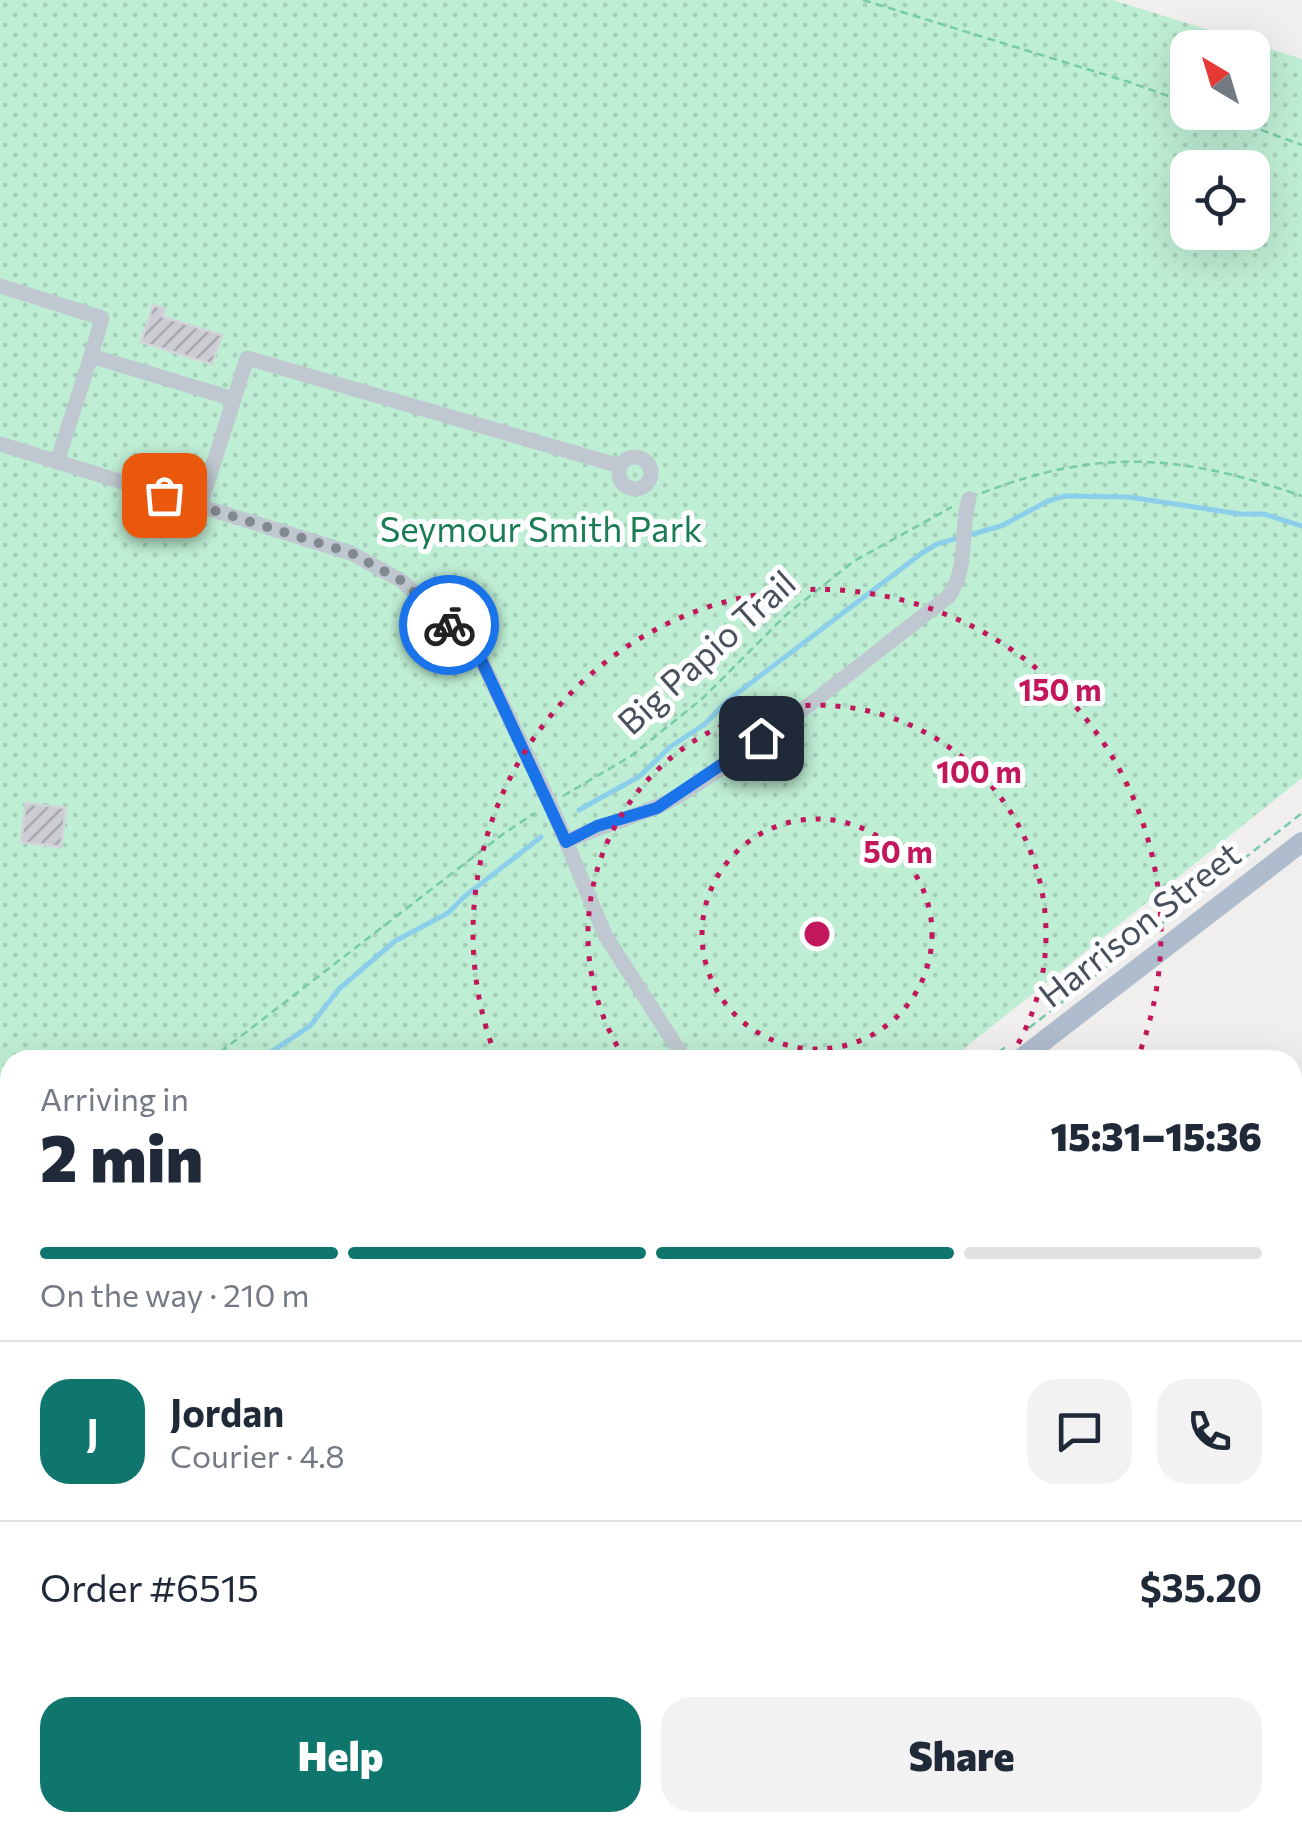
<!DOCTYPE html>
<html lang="en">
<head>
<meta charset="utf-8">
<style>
	body { margin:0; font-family:Commissioner,sans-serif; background:#f2f2f3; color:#1f2937; height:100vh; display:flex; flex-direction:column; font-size:38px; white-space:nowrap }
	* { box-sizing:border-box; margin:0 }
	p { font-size:32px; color:#747a83 }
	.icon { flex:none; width:55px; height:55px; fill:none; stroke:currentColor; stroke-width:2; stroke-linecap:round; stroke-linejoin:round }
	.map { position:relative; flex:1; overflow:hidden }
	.side { position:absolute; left:0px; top:1050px; width:1302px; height:782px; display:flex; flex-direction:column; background:#fff; border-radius:30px 30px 0 0; box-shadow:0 10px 40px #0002 }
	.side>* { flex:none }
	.needle { width:65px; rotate:322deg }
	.controls { position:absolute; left:1170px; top:30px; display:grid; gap:20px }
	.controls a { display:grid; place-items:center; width:100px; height:100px; border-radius:20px; background:#fff; box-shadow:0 10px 40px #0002; font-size:50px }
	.pin { position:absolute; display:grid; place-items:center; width:85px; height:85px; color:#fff; margin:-42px; border-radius:20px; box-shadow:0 5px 15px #0006 }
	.courier { position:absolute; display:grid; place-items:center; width:100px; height:100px; margin:-50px; border:8px solid #1a73e8; border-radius:50%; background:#fff; color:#222; box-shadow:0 2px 12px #0007 }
	.summary em { font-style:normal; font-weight:800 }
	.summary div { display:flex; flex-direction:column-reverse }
	.summary { display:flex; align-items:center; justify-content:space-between; height:170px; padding:0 40px }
	h1 { font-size:65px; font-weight:800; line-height:75px }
	.bar { display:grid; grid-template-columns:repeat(4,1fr); gap:15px 10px; align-content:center; height:120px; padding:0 40px }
	.bar i { height:12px; border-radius:8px; background:#e0e1e3 }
	.bar .active { background:#0f766e }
	.bar p { grid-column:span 4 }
	.line { display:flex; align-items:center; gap:25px; padding:0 40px; border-top:2px solid #e0e1e3 }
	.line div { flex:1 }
	.round { display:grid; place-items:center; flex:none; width:105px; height:105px; border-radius:30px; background:#f2f2f3 }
	.cta { display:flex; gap:20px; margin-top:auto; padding:20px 40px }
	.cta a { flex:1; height:115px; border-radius:30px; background:#0f766e; color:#fff; font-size:40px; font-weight:800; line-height:115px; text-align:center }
	.cta a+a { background:#f2f2f3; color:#1f2937 }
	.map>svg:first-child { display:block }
	.park { fill:url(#park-dots); fill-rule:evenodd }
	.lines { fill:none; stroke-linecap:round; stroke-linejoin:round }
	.stream { stroke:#8ccfea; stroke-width:5 }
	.building { fill:url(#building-hatch); stroke:#d3d4da; stroke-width:2.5 }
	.path { stroke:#76cba8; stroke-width:2.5; stroke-dasharray:8 5; stroke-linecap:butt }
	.minor { stroke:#bfc8d0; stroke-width:15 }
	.major { stroke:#afbccd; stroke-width:20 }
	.done { stroke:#82888f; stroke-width:10; stroke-dasharray:0 18 }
	.route { stroke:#1a73e8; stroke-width:12 }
	.ring { fill:none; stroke:#c2185b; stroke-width:5; stroke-dasharray:5 10 }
	.labels { text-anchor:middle; stroke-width:10; stroke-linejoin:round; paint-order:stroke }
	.park-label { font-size:35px; fill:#197c52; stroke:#fff }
	.street-label { font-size:35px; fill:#47505c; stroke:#fff }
	.centre { fill:#c2185b; stroke:#fff; stroke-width:5 }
	.ring-label { font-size:30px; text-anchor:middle; font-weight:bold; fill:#c2185b; stroke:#fff; stroke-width:10; stroke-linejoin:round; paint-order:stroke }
</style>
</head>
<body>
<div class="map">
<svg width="1302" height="1832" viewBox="0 0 1302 1832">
	<defs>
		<pattern id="park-dots" width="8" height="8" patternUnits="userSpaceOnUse" patternTransform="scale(2.5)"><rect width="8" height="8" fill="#beeed4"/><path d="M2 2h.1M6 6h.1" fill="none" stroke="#a5ceb8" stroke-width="1.8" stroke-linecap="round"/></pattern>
		<pattern id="building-hatch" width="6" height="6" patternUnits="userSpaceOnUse" patternTransform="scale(2.5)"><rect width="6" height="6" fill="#cbcdd3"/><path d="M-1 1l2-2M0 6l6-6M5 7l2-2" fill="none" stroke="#a7a9ae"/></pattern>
	</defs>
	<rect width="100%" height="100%" fill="#f1efee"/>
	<path class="park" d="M0,0H1113L1302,59V778L950,1060H10V1812L0,1820ZM1188,48H1252V112H1188ZM1188,168H1252V232H1188Z"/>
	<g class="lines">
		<g class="stream">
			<polyline points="579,810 640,776 670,747 705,724 727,701 922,553 937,544 1001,526 1048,501 1065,496 1129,497 1240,514 1264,514 1302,526"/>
			<polyline points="259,1060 310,1026 339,989 395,941 448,913 464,897 541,837"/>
			<polyline points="0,1257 10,1249"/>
		</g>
	</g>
	<g class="building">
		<polygon points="153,305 165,309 163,317 222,335 212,364 141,342"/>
		<polygon points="26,803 66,808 61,847 21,842"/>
	</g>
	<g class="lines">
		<g class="path">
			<polyline points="863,0 1129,82 1188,103"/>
			<polyline points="1212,112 1302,145"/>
			<path d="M982,493C1100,447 1184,455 1302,496"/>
			<polyline points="563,796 631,756 703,698 786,615 854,561 952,507"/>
			<polyline points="1029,1028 1302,813"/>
			<polyline points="210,1060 503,834 535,813"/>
			<polyline points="988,1060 1007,1046"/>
			<polyline points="0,1124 10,1126"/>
		</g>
		<g class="minor">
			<polyline points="0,286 102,318 91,356"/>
			<polyline points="234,399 247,358 620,466"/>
			<polyline points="0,444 351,553 402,581 477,651 550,803 605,935 685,1060"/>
			<circle cx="635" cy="473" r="16"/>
			<polyline points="57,462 91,356 234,399 200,506"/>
			<path d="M566,842C603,823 645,816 680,795C772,739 862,662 948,597C970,568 959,531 969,499"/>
			<polyline points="136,1822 143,1832"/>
			<polyline points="795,1822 803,1832"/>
			<polyline points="241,1832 253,1822"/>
			<polyline points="536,1832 548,1822"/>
		</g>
		<g class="major">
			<polyline points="1019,1060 1302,842"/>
			<polyline points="17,1832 30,1822"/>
			<polyline points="56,1832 68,1822"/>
		</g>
	</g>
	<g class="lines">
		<polyline class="done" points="164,495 351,553 402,581 449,625"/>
		<polyline class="route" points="449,625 477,651 566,842 597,826 657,808 761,738"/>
	</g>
	<g class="ring">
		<circle cx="817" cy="934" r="115"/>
		<path d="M625 1059A229 229 0 1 1 1009 1059"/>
		<path d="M496 1057A344 344 0 1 1 1138 1057"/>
	</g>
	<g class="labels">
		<g class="park-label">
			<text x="541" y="542">Seymour Smith Park</text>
		</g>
		<g class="street-label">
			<text transform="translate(707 653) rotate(-42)" y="12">Big Papio Trail</text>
			<text transform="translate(1140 925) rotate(-38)" y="12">Harrison Street</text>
		</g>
	</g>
	<circle cx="817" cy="934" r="15" class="centre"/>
	<g class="ring-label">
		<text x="1060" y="701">150 m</text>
		<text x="979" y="783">100 m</text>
		<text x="898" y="863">50 m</text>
	</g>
</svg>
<div class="controls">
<a><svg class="needle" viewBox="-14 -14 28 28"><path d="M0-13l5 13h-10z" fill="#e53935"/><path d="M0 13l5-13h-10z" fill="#747a83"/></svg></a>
<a><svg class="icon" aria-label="locate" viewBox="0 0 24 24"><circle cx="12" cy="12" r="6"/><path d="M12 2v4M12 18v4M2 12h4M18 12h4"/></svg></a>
</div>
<div class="pin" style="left:164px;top:495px;background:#ea580c"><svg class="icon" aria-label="bag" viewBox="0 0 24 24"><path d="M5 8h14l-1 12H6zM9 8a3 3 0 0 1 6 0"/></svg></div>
<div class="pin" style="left:761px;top:738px;background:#1f2937"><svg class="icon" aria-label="home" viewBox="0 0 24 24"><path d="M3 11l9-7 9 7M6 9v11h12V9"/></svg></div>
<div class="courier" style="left:449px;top:625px"><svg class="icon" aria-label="bike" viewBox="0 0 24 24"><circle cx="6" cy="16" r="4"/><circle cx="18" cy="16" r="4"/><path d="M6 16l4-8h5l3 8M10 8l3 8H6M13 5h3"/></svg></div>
<section class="side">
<div class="summary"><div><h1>2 min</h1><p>Arriving in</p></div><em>15:31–15:36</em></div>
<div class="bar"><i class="active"></i><i class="active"></i><i class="active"></i><i></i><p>On the way · 210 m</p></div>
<div class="line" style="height:180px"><b class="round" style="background:#0f766e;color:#fff">J</b><div><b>Jordan</b><p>Courier · 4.8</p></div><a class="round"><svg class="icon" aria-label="chat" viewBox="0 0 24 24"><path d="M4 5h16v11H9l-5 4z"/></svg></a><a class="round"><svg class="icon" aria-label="phone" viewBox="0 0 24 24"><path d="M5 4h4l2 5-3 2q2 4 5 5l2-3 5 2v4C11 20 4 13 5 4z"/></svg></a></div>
<div class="line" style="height:130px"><div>Order #6515</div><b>$35.20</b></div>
<div class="cta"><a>Help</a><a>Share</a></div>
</section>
</div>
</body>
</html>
